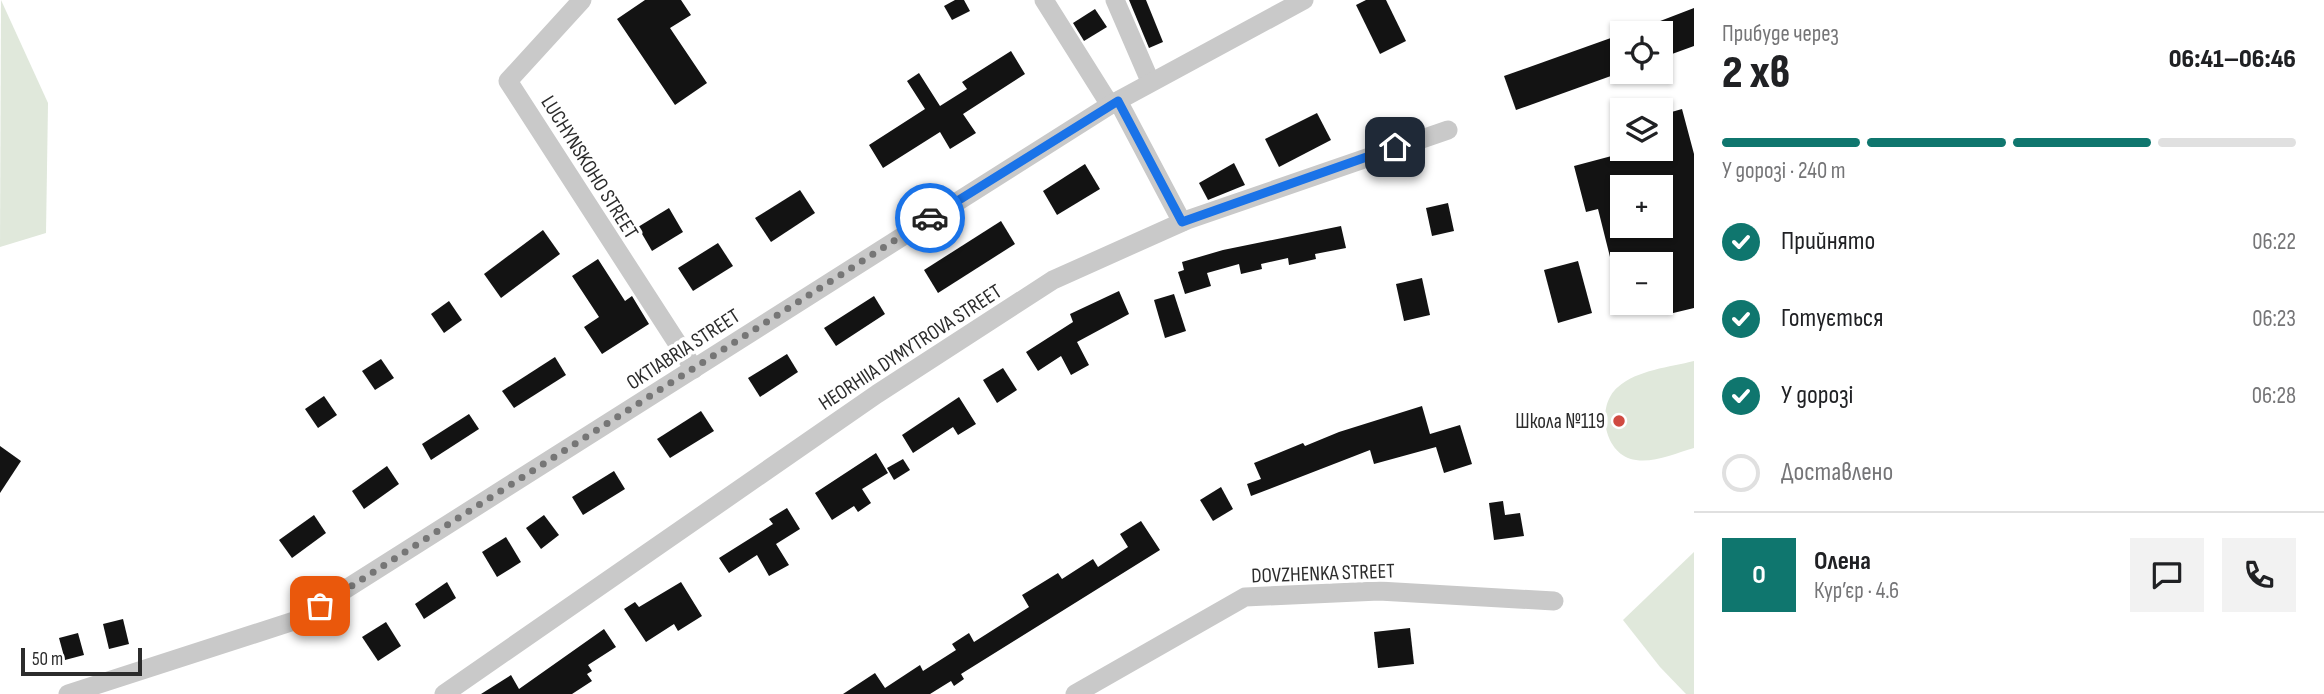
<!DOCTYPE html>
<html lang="uk">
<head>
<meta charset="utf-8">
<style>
	body { margin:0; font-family:"Sofia Sans Condensed",sans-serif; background:#f2f2f2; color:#202124; height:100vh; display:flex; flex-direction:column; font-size:26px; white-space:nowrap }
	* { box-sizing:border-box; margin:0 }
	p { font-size:23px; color:#757577 }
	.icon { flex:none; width:38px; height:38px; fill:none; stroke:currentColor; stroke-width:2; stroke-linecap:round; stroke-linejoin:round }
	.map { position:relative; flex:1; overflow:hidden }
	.drawer { display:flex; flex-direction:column; background:#fff; width:630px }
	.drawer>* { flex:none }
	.tools { position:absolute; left:1610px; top:21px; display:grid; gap:14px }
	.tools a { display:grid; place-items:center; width:63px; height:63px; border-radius:0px; background:#fff; box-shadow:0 2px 5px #0004; font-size:35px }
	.scale { position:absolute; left:21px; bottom:18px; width:121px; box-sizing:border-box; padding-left:7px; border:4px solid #2c2c2c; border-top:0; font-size:19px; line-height:24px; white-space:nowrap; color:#2c2c2c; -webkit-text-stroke:5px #fff; paint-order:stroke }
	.pin { position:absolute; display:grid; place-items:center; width:60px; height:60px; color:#fff; margin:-30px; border-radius:14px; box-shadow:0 4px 10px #0006 }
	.courier { position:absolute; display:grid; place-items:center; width:70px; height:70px; margin:-35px; border:5px solid #1a73e8; border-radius:50%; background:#fff; color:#222; box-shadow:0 2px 9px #0007 }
	.headline em { font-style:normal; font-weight:800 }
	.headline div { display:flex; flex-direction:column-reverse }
	.headline { display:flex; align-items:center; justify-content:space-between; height:119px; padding:0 28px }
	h1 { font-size:46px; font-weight:800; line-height:52px }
	.bar { display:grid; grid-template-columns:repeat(4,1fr); gap:10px 7px; align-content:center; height:84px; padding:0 28px }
	.bar i { height:9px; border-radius:5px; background:#e0e0e0 }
	.bar .on { background:#0f766e }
	.bar p { grid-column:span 4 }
	.line { display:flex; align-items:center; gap:18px; padding:0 28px; border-top:2px solid #e0e0e0 }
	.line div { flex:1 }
	.round { display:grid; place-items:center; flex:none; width:74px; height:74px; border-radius:0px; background:#f2f2f2 }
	ol { padding:0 28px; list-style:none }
	li { display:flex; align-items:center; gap:21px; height:77px }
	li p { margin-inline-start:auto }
	li .icon { padding:7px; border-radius:50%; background:#0f766e; color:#fff; stroke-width:4 }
	li:last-child { color:#757577 }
	li i { width:38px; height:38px; border:4px solid #e0e0e0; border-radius:50% }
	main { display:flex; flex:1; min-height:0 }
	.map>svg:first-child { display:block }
	.green { fill:#e0e8db }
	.building { fill:#131313; fill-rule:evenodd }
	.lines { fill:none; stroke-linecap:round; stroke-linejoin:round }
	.minor { stroke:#c9c9c9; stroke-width:19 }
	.done { stroke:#767676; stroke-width:7; stroke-dasharray:0 12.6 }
	.route { stroke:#1a73e8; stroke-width:9 }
	.poi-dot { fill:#d04a41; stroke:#fff; stroke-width:2.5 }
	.labels { text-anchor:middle; stroke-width:7; stroke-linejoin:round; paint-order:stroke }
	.street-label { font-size:21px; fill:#2c2c2c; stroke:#fff }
	.poi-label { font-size:21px; fill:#2c2c2c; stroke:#fff; text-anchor:end }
</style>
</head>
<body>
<main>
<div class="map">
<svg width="1694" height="694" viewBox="0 0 1694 694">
	<rect width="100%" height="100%" fill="#fff"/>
	<g class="green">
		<polygon points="1,0 48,103 46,233 0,247"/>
		<path d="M1694,361V448C1676,453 1654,463 1636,460C1604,456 1595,406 1618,387C1637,370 1670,367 1694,361Z"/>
		<polygon points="1694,552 1694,694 1686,694 1660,667 1623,620"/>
	</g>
	<g class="building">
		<polygon points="645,0 681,0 691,15 670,28 707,83 675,105 617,19"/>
		<polygon points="955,0 964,0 970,11 952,20 944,6"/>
		<polygon points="1129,0 1146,0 1163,42 1149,48"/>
		<polygon points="1366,0 1386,0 1406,41 1380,54 1356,5"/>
		<polygon points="1694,8 1694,46 1661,58 1661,33 1629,33"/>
		<polygon points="1095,9 1107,27 1084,41 1073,23"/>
		<polygon points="1622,34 1622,72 1516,110 1504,76"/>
		<polygon points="1011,51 1025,74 963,114 976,133 950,149 940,132 883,168 869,145 925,109 907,81 919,73 940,106 967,89 962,82"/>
		<path d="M1682,109L1694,154V308L1669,314L1661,282V252L1612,265L1598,209L1586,212L1574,166L1638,149H1661V115ZM1622,187H1661V226H1622Z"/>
		<polygon points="1317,113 1331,140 1279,167 1265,139"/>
		<polygon points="1234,163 1245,185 1208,200 1199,183"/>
		<polygon points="1085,164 1100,189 1057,215 1043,191"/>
		<polygon points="800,190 815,213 771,242 755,218"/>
		<polygon points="1448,203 1454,231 1432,236 1426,208"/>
		<polygon points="669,208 683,232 652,251 638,227"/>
		<polygon points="1001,221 1015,244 938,293 924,270"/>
		<polygon points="1341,226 1346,248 1315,254 1316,259 1289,265 1288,258 1261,264 1262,269 1241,274 1239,264 1207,273 1211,286 1185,294 1178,272 1184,270 1182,262 1223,250"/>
		<polygon points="543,230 560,254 501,298 484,274"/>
		<polygon points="718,243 733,266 693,291 678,268"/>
		<polygon points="598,259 625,301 632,296 649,324 602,354 584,327 599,317 572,276"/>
		<polygon points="1578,261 1592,313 1558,323 1544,270"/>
		<polygon points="1422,278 1430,315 1404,321 1396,284"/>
		<polygon points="1119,291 1129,314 1077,342 1089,365 1071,375 1061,356 1038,371 1026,352 1073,322 1070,314"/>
		<polygon points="1174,294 1186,331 1165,338 1154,300"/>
		<polygon points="874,296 885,314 836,346 824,328"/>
		<polygon points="449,301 462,320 444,333 431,314"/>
		<polygon points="787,354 798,372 760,397 748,378"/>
		<polygon points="555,357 566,375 514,408 502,391"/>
		<polygon points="381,359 394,378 375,390 362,371"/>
		<polygon points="1003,368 1017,390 997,403 983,380"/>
		<polygon points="324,396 337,415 318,428 305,409"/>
		<polygon points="959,397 976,424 958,435 953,427 913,453 902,435"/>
		<polygon points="1422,406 1430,434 1460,425 1472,464 1444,473 1436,447 1374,464 1370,450 1251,496 1247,484 1261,479 1254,463 1303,443 1305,446 1339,432"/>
		<polygon points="701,411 714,431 670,458 657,439"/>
		<polygon points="469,414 479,429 431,460 422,444"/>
		<polygon points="0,446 21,461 0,493"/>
		<polygon points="876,453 888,473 862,489 871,503 858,512 854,506 832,520 815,493"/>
		<polygon points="903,459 910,470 894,480 887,468"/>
		<polygon points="387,466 399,484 364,509 352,491"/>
		<polygon points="614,471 625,489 583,515 572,497"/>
		<polygon points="1221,487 1233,509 1213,521 1200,500"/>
		<polygon points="1503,501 1505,515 1520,513 1524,536 1494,540 1489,503"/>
		<polygon points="787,508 800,529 776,544 789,565 769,576 757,555 729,573 719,558 773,524 769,519"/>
		<polygon points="314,515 326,533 292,558 279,540"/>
		<polygon points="544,515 559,535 541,549 526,528"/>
		<polygon points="1141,521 1160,550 961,674 964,679 954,686 951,681 930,694 843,694 875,673 885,688 920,665 923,671 956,650 952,644 969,633 974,642 1029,607 1022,595 1032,589 1058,573 1062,579 1093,559 1098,567 1128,547 1120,534"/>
		<polygon points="506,537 521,562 497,577 482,552"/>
		<polygon points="447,582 456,598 424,619 415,604"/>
		<polygon points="681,582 702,616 678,631 674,624 646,642 624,609 635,602 639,607"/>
		<polygon points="123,619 129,644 109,649 103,624"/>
		<polygon points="386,622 401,646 378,661 362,637"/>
		<polygon points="1410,628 1414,664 1378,668 1374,632"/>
		<polygon points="604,629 616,647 588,665 592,671 587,674 592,681 572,694 481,694 511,675 519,689"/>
		<polygon points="78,633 84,655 65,660 59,638"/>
	</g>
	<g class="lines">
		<g class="minor">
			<polyline points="582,0 508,81 694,369"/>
			<polyline points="1044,0 1110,105"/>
			<polyline points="1115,0 1150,81"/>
			<polyline points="1118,101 1182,222"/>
			<polyline points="68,694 297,620 1110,105 1304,0"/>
			<polyline points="444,694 877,394 1053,280 1187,220 1448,130"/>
			<polyline points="1075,694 1245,597 1379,591 1554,601"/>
		</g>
	</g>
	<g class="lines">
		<polyline class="done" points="320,606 930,218"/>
		<polyline class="route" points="930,218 1118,101 1182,222 1395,147"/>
	</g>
	<circle class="poi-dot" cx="1619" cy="421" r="7"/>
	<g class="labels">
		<g class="street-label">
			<text transform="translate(590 167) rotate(58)" y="7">LUCHYNSKOHO STREET</text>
			<text transform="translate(910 347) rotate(-33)" y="7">HEORHIIA DYMYTROVA STREET</text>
			<text transform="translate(683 349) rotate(-33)" y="7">OKTIABRIA STREET</text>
			<text transform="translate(1323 573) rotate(-2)" y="7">DOVZHENKA STREET</text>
		</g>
		<g class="poi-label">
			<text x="1605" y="428">Школа №119</text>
		</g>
	</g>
</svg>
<div class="tools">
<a><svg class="icon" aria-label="locate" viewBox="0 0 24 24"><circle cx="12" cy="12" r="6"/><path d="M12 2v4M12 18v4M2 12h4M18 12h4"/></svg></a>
<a><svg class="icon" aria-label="layers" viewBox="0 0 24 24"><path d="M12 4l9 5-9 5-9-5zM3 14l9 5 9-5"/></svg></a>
<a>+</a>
<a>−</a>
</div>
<div class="scale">50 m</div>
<div class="pin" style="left:320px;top:606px;background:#ea580c"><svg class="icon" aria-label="bag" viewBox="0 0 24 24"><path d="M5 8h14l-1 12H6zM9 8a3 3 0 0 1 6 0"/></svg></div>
<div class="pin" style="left:1395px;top:147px;background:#1f2937"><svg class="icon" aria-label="home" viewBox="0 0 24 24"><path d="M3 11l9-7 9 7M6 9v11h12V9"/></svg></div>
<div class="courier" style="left:930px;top:218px"><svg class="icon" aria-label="car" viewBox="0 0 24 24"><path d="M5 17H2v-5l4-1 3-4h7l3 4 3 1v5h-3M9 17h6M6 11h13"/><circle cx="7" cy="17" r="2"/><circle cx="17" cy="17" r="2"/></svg></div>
</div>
<section class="drawer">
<div class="headline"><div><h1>2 хв</h1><p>Прибуде через</p></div><em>06:41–06:46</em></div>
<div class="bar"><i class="on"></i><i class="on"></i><i class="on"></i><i></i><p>У дорозі · 240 m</p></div>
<ol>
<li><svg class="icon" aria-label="check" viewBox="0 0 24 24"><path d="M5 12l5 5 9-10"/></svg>Прийнято<p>06:22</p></li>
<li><svg class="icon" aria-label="check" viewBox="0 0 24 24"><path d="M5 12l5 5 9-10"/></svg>Готується<p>06:23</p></li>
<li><svg class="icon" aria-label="check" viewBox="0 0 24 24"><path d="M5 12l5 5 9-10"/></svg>У дорозі<p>06:28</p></li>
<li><i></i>Доставлено</li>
</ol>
<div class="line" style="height:126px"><b class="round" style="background:#0f766e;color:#fff">О</b><div><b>Олена</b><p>Кур’єр · 4.6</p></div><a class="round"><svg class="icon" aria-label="chat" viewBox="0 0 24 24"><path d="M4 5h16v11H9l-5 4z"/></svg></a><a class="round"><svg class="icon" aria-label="phone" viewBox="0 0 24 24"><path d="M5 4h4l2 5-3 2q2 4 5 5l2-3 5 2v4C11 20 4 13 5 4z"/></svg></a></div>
</section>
</main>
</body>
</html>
